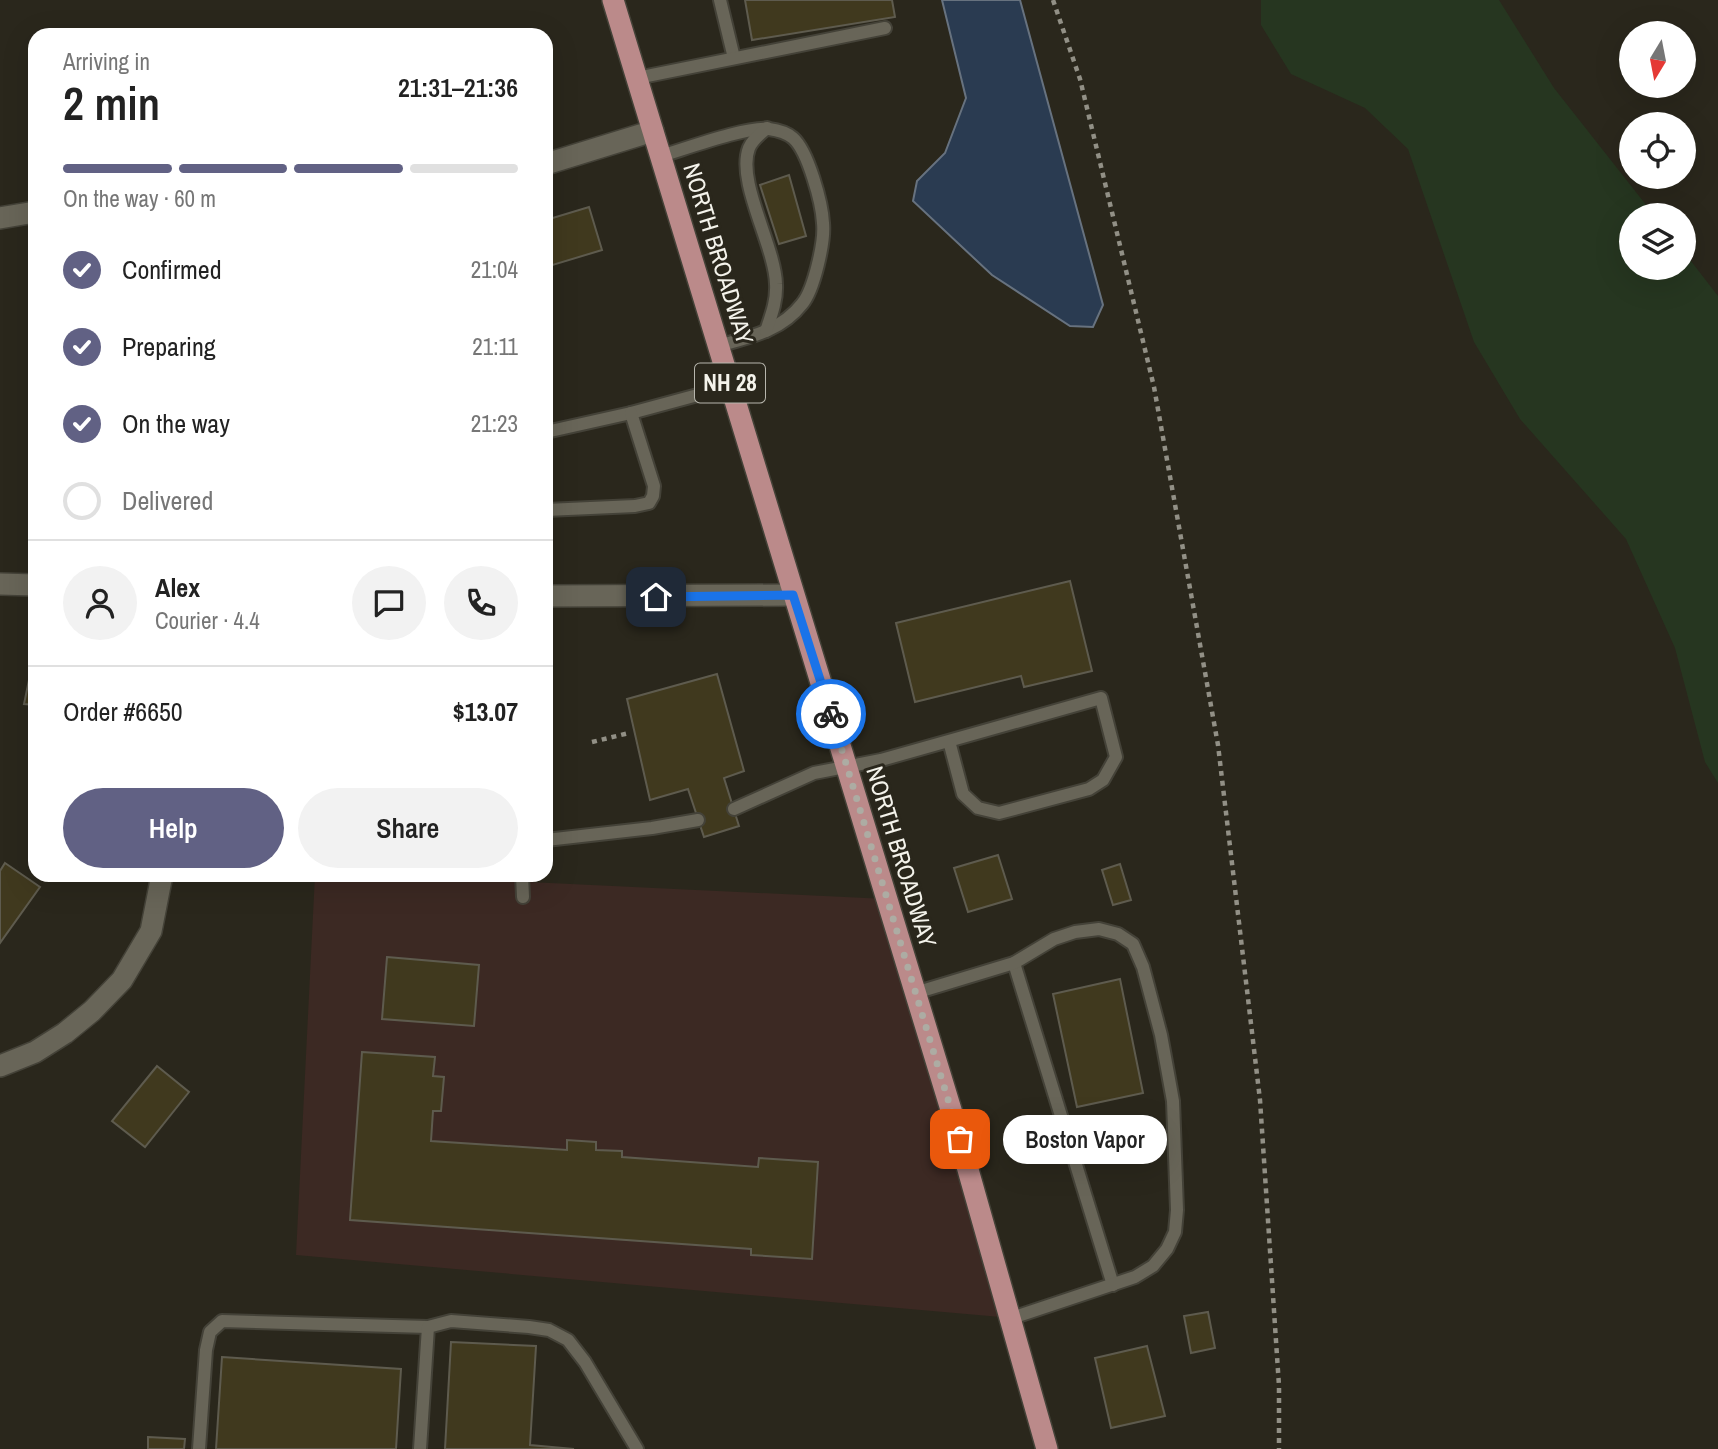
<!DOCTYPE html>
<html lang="en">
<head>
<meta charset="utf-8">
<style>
	body { margin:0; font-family:"Archivo Narrow",sans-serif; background:#f2f2f2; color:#222; height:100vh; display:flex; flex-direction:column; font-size:26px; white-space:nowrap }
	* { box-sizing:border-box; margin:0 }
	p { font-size:23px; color:#767676 }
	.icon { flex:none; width:38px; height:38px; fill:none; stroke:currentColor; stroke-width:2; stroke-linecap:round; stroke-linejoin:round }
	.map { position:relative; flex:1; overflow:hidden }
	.side { position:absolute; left:28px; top:28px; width:525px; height:854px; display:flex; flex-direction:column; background:#fff; border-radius:21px; box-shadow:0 7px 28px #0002 }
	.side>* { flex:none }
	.needle { width:46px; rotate:190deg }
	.fabs { position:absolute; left:1619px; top:21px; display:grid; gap:14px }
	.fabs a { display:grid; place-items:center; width:77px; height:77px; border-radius:50%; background:#fff; box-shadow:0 7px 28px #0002; font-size:35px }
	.pin { position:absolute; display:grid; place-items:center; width:60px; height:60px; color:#fff; margin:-30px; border-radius:14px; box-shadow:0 4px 10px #0006 }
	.courier { position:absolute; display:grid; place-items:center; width:70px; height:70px; margin:-35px; border:5px solid #1a73e8; border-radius:50%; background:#fff; color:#222; box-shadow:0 2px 9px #0007 }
	.bubble { position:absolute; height:49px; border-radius:24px; background:#fff; box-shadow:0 7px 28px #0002; font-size:23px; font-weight:600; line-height:49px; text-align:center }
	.summary em { font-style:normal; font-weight:600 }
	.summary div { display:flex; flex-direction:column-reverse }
	.summary { display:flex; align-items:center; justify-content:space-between; height:119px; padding:0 35px }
	h1 { font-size:46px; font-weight:600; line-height:52px }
	.bar { display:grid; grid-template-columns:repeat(4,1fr); gap:10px 7px; align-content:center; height:84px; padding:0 35px }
	.bar i { height:9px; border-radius:5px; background:#e0e0e0 }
	.bar .on { background:#616184 }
	.bar p { grid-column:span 4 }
	.line { display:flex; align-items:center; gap:18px; padding:0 35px; border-top:2px solid #e0e0e0 }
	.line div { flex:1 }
	.round { display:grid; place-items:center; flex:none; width:74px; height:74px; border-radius:37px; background:#f2f2f2 }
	ol { padding:0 35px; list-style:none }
	li { display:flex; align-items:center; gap:21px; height:77px }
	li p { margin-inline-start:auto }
	li .icon { padding:7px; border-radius:50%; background:#616184; color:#fff; stroke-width:4 }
	li:last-child { color:#767676 }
	li i { width:38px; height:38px; border:4px solid #e0e0e0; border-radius:50% }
	.button { display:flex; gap:14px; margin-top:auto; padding:14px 35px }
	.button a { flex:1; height:80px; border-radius:42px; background:#616184; color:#fff; font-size:28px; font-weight:600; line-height:80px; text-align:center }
	.button a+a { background:#f2f2f2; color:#222 }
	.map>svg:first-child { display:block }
	.commercial { fill:#3c2923 }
	.green { fill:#263620 }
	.water { fill:#2a3b51; stroke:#67727f; stroke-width:2 }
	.building { fill:#40391e; stroke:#5e5b4e; stroke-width:2 }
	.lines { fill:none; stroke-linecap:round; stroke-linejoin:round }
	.lane-casing { stroke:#444238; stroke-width:16 }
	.street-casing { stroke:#444238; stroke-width:24 }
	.primary-casing { stroke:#444238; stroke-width:24 }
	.path { stroke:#929086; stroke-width:4.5; stroke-dasharray:5 5; stroke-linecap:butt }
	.lane { stroke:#686558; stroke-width:12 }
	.street { stroke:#686558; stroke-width:21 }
	.primary { stroke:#bb8a8a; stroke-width:21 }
	.done { stroke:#adaca3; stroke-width:7; stroke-dasharray:0 12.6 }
	.route { stroke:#1a73e8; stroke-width:9 }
	.labels { text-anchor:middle; stroke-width:6; stroke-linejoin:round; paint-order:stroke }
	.shield { fill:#2a271c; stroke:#b7b6ad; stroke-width:2 }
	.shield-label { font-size:23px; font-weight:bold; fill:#f4f3eb }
	.street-label { font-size:24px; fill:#f4f3eb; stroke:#2a271c }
</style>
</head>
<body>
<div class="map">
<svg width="1718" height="1449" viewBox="0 0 1718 1449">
	<rect width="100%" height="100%" fill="#2a271c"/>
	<polygon class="commercial" points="315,875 382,875 886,899 1012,1318 296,1255"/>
	<polygon class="green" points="1261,0 1499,0 1554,88 1654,215 1631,215 1631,268 1684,268 1684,252 1718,296 1718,783 1705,762 1675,648 1626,539 1520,419 1474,342 1408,149 1365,108 1291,74 1261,25"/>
	<polygon class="water" points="942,0 1020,0 1103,305 1093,327 1070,326 992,275 913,201 917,181 945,153 966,98"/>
	<g class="building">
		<polygon points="745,0 892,0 895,17 752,40"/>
		<polygon points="789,175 806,236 779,244 760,185"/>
		<polygon points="589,207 602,250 546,267 546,220"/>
		<polygon points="1070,581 1092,671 1024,687 1021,676 915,702 896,623"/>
		<polygon points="717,674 744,771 724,778 739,826 704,837 688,789 650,800 627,699"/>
		<polygon points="29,680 35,681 35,705 24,704"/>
		<polygon points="998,855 1012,899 968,912 954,868"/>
		<polygon points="5,863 40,887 0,943 0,871"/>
		<polygon points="1120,864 1131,900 1113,905 1102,870"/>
		<polygon points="387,957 479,965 474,1026 382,1019"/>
		<polygon points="1120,979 1143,1093 1077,1107 1053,994"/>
		<polygon points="362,1052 435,1057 433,1076 444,1077 441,1111 433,1111 431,1141 567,1150 567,1140 596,1142 596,1150 622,1151 622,1157 758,1167 759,1158 818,1162 812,1259 751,1255 751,1249 350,1220"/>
		<polygon points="157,1066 189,1092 145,1147 112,1121"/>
		<polygon points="1208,1312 1215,1348 1191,1353 1184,1316"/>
		<polygon points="451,1342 536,1346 530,1445 574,1449 445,1449"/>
		<polygon points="1147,1346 1165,1416 1111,1428 1095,1358"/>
		<polygon points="222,1357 401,1369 396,1449 216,1449"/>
		<polygon points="148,1437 185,1439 184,1449 148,1449"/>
	</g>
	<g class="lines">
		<g class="lane-casing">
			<g id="lane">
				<polyline points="720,0 734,58"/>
				<polyline points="637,78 885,28"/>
				<path d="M661,156C685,149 747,126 769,129C777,130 787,133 793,138C808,151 822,203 823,223C825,241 814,290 802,304C781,331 750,337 718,346"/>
				<path d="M766,331C771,316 777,301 776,284C775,246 736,181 749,148C753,139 760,134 767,128"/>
				<polyline points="546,432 631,413 731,386"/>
				<polyline points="546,510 635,506 649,503 653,496 654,486 631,413"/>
				<polyline points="734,809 814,773 881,760 1101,698 1116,757 1103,780 1089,789 999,813 978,808 963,794 949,741"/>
				<polyline points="546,840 652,828 698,820"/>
				<polyline points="522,875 523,897"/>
				<polyline points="1014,963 1113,1285"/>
				<polyline points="915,993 1014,963 1054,939 1075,932 1099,929 1118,934 1133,944 1143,967 1161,1035 1173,1101 1177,1210 1175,1232 1167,1249 1153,1266 1135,1277 1012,1318"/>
				<polyline points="199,1449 206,1350 210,1332 222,1321 428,1327"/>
				<polyline points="420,1449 428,1327 451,1321 529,1327 549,1330 568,1340 585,1362 637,1449"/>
			</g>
		</g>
		<g class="street-casing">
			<g id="street">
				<polyline points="546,164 653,131"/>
				<polyline points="0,218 35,212"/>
				<polyline points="0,584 35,585"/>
				<polyline points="546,596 793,595"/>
				<polyline points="0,1066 35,1052 65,1033 92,1011 122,980 151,931 162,875"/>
			</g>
		</g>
		<g class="primary-casing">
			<polyline id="primary" points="613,0 952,1113 1047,1449"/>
		</g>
		<g class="path">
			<polyline points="1053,0 1080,79 1154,387 1218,745 1260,1100 1279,1386 1279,1449"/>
			<polyline points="592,742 629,733"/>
		</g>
		<use href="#lane" class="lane"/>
		<use href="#street" class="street"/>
		<use href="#primary" class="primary"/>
	</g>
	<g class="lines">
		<polyline class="done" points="831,714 960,1139"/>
		<polyline class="route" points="656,597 793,595 831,714"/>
	</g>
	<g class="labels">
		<rect class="shield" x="695" y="363.5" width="70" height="39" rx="5"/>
		<g class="shield-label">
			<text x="730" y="391">NH 28</text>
		</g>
		<g class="street-label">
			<text transform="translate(718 254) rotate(73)" y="8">NORTH BROADWAY</text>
			<text transform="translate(901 857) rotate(73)" y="8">NORTH BROADWAY</text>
		</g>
	</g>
</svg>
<div class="fabs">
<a><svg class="needle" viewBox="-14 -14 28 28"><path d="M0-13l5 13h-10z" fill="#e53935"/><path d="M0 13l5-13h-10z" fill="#767676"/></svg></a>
<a><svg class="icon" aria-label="locate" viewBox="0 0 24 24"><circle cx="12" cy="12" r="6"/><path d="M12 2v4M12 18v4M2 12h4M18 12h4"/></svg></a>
<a><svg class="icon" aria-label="layers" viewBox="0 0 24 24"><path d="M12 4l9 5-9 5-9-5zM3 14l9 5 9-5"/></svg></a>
</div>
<div class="pin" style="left:960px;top:1139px;background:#ea580c"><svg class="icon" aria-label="bag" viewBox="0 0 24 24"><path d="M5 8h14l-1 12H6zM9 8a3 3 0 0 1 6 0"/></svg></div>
<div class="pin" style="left:656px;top:597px;background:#1f2937"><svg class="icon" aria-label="home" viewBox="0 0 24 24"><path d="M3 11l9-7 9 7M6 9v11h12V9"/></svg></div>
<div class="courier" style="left:831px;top:714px"><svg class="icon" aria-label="bike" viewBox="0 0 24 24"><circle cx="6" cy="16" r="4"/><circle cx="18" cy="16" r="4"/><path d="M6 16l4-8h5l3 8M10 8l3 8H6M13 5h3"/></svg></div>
<div class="bubble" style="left:1003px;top:1115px;width:164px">Boston Vapor</div>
<section class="side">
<div class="summary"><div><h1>2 min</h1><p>Arriving in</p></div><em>21:31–21:36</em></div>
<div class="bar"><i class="on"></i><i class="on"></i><i class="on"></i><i></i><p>On the way · 60 m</p></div>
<ol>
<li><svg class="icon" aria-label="check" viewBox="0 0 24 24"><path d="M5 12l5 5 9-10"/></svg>Confirmed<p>21:04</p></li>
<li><svg class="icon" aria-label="check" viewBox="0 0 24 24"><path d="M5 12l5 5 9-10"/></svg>Preparing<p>21:11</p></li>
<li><svg class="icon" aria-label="check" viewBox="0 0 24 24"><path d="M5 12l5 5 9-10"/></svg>On the way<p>21:23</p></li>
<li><i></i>Delivered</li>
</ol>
<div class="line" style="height:126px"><a class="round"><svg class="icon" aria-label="person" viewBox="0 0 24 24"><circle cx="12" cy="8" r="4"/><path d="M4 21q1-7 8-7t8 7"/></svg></a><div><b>Alex</b><p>Courier · 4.4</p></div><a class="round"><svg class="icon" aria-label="chat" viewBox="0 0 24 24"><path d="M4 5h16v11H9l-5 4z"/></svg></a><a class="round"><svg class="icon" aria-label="phone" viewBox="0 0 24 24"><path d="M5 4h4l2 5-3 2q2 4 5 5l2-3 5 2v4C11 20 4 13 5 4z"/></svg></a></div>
<div class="line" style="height:91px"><div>Order #6650</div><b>$13.07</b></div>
<div class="button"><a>Help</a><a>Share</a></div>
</section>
</div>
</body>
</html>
